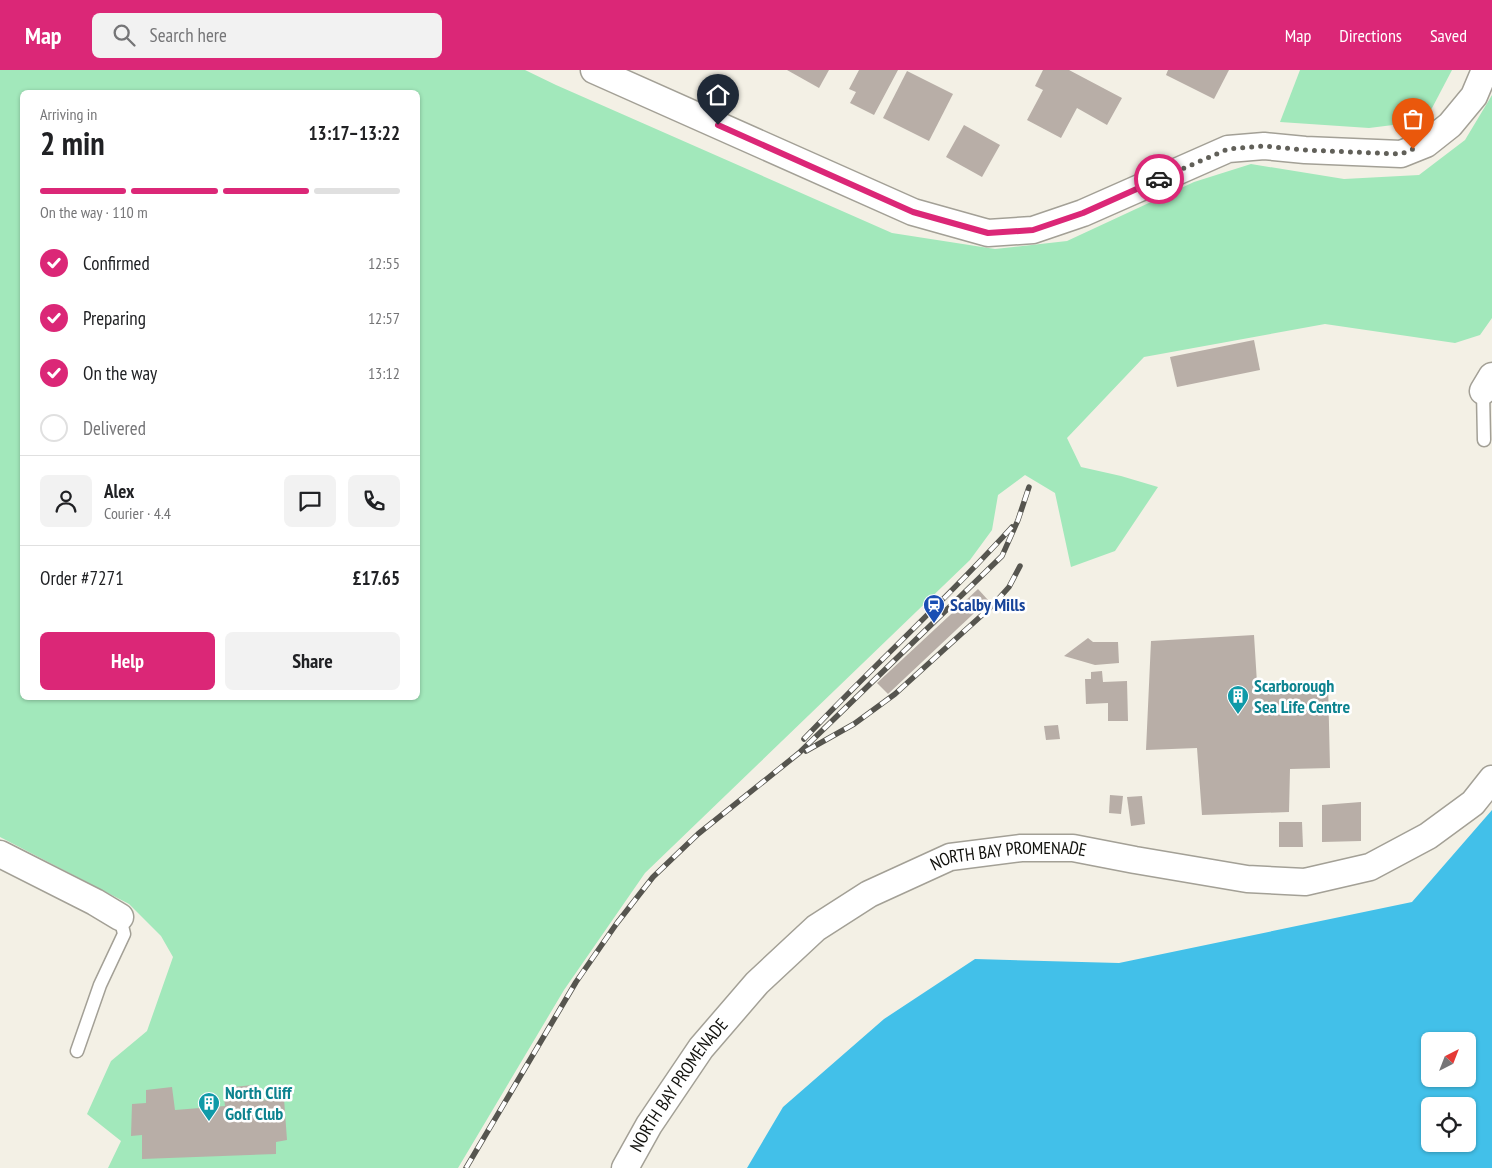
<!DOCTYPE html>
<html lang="en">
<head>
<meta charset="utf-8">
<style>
	body { margin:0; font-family:"PT Sans Narrow",sans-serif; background:#f2f2f2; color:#202124; height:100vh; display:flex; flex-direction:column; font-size:19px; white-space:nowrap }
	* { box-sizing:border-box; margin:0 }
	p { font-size:16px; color:#757577 }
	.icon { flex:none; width:28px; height:28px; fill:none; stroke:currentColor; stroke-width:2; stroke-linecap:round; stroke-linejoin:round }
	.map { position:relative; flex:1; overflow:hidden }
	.sheet { position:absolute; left:20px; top:20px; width:400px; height:610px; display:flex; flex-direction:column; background:#fff; border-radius:8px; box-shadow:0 1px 4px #0004 }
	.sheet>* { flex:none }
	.needle { width:32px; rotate:42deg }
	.tools { position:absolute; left:1421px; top:962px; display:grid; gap:10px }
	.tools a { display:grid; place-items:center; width:55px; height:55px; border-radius:8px; background:#fff; box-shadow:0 1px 4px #0004; font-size:25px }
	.pin { position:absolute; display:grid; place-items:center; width:42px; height:42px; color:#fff; margin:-51px -21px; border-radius:50% 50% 50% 0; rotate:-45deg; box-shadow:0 0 5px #0007 }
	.pin .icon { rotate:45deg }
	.courier { position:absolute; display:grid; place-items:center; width:50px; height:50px; margin:-25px; border:4px solid #db2777; border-radius:50%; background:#fff; color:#222; box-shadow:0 1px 6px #0007 }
	.summary em { font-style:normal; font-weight:800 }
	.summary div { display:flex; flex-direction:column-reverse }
	.summary { display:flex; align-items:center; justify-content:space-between; height:85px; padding:0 20px }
	h1 { font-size:32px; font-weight:800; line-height:38px }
	.bar { display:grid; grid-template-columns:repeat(4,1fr); gap:8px 5px; align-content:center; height:60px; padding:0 20px }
	.bar i { height:6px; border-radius:4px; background:#e0e0e0 }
	.bar .on { background:#db2777 }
	.bar p { grid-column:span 4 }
	.line { display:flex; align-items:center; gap:12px; padding:0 20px; border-top:1px solid #e0e0e0 }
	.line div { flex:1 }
	.round { display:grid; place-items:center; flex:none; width:52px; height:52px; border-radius:8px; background:#f2f2f2 }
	ol { padding:0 20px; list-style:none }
	li { display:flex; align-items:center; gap:15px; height:55px }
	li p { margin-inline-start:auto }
	li .icon { padding:5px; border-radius:50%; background:#db2777; color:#fff; stroke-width:4 }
	li:last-child { color:#757577 }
	li i { width:28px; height:28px; border:2px solid #e0e0e0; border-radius:50% }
	.primary-button { display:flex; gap:10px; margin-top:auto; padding:10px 20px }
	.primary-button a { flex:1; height:58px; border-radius:8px; background:#db2777; color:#fff; font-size:20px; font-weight:800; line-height:58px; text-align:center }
	.primary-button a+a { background:#f2f2f2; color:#202124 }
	header { display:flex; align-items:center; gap:30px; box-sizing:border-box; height:70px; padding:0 25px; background:#db2777; color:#fff }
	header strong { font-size:24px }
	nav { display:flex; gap:28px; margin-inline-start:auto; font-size:18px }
	.search { width:350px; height:45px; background:#f2f2f2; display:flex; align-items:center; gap:12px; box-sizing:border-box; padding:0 18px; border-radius:8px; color:#757577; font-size:19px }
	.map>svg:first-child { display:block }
	.green { fill:#a2e8bb; fill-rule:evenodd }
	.water { fill:#42c0e9; fill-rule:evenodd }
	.building { fill:#b8aea7 }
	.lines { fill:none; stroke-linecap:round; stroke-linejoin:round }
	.lane-casing { stroke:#a3a096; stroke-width:15 }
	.street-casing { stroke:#a3a096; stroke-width:29 }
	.lane { stroke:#fff; stroke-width:12 }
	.street { stroke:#fff; stroke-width:26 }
	.rail-casing { stroke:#56554f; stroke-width:5.5 }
	.rail { stroke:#fff; stroke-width:4; stroke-dasharray:11; stroke-linecap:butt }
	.done { stroke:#616059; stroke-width:5; stroke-dasharray:0 9 }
	.route { stroke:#db2777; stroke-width:6 }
	.labels { text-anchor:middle; stroke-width:5; stroke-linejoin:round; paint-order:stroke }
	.transit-label { font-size:18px; font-weight:bold; fill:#164399; stroke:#fff; text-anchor:start }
	.culture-label { font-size:18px; font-weight:bold; fill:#0d838f; stroke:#fff; text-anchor:start }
	.street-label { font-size:18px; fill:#12120e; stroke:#fff }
</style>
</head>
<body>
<header>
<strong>Map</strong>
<div class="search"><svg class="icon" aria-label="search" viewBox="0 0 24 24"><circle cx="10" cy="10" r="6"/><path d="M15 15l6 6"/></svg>Search here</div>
<nav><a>Map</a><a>Directions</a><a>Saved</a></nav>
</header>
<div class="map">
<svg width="1492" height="1098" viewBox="0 0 1492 1098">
	<rect width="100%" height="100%" fill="#f3f0e5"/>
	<g class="green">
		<path d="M0,0H525L556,15L892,163L995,179L1067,171L1194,112L1251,94L1344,109L1419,105L1465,70L1492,25V248L1480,265L1455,273L1325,254L1144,287L1067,368L1081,397L1121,406L1158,417L1115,481L1071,497L1055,423L1025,405L998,425L992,460L970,490L645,803L564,920L458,1098H108L121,1071L87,1044L111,991L147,961L173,887L161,866L129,834L0,767ZM22,22H418V628H22Z"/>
		<polygon points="1300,0 1452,0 1431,40 1417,52 1369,58 1280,52"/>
	</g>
	<path class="water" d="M1492,740V1098H747L783,1037L884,949L975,889L1119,893L1412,832ZM1430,971H1468V1009H1430ZM1430,1036H1468V1074H1430Z"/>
	<g class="building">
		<polygon points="787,0 829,0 819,18"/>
		<polygon points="859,0 898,0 874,45 850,33 856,22 849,19"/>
		<polygon points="1043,0 1069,0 1122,28 1107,55 1077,38 1061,68 1027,50 1043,20 1035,16"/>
		<polygon points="1168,0 1229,0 1214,29 1166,5"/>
		<polygon points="907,1 953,24 929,71 883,48"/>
		<polygon points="964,55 1000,75 982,107 946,87"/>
		<polygon points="1254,270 1260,300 1177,317 1170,287"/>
		<polygon points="978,519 988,530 888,624 877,613"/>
		<polygon points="1254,565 1257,613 1328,612 1330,698 1290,699 1289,742 1202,745 1197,678 1146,680 1151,571"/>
		<polygon points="1088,568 1093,572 1118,572 1119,593 1095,595 1064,586"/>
		<polygon points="1102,601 1103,612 1127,611 1128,651 1108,651 1108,633 1086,634 1085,609 1091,609 1091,602"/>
		<polygon points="1058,655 1060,669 1046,670 1044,656"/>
		<polygon points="1110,725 1123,726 1121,744 1109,743"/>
		<polygon points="1142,726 1145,754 1131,756 1127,727"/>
		<polygon points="1361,732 1361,771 1322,772 1322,735"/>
		<polygon points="1279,752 1302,752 1303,777 1279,777"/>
		<polygon points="253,1015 254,1031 284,1029 287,1070 276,1072 276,1084 142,1089 142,1065 131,1066 132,1034 146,1033 146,1020 172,1017 175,1040 225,1036 223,1018"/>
	</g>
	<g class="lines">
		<g class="lane-casing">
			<g id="lane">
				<polyline points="1483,321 1484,370"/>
				<polyline points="77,981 100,915 124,864 120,847"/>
			</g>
		</g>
		<g class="street-casing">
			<g id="street">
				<polyline points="594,0 913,142 988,163 1033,160 1083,143 1228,79 1264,76 1305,80 1401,84 1426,74 1450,55 1474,26 1485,0"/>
				<polyline points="1483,321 1492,306"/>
				<polyline points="0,784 95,832 120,847"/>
				<path id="s1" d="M625,1098L649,1055L701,978L757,913L816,858L869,824L950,787L1021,778H1073L1135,790L1247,809L1305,812L1370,797L1428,766L1473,733L1492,709"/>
			</g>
		</g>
		<use href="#lane" class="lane"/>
		<use href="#street" class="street"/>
		<g class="rail-casing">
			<g id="rail">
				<path d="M804,669C872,597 946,530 1012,457"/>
				<polyline points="806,681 854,654 895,624 992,536 1009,517 1020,496"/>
				<polyline points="466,1098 576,912 617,853 653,807 698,764 799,683 1002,486 1018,450 1029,417"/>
			</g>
		</g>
		<use href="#rail" class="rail"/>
	</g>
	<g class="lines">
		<polyline class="done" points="1159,109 1228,79 1264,76 1305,80 1401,84 1413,79"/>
		<polyline class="route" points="718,55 913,142 988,163 1033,160 1083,143 1159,109"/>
	</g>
	<defs>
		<g id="station-pin" transform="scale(1.125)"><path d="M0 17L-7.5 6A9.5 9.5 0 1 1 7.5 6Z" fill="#1a4fb4" stroke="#fff"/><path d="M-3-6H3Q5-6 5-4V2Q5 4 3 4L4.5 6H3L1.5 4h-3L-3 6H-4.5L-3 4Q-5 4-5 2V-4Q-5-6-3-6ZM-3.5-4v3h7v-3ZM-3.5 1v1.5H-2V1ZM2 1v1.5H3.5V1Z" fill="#fff"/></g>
		<g id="building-pin" transform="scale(1.125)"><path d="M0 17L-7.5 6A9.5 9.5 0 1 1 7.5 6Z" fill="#0f9aa8" stroke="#fff"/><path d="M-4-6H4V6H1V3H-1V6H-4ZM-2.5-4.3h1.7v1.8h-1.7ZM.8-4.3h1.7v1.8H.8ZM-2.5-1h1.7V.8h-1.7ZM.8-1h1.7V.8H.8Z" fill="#fff"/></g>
	</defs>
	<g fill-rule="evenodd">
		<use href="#station-pin" x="934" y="535"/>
		<use href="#building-pin" x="1238" y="626"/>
		<use href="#building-pin" x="209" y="1033"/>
	</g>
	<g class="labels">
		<g class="transit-label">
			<text x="950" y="541">Scalby Mills</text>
		</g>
		<g class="culture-label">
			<text x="1254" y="622">Scarborough<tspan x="1254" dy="21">Sea Life Centre</tspan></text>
			<text x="225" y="1029">North Cliff<tspan x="225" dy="21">Golf Club</tspan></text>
		</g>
		<g class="street-label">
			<text dy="6" stroke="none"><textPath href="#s1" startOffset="519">NORTH BAY PROMENADE</textPath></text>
			<text dy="6" stroke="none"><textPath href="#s1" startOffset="99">NORTH BAY PROMENADE</textPath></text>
		</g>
	</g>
</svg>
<div class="tools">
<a><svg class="needle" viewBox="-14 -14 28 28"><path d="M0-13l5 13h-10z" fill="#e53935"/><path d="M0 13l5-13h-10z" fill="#757577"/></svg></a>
<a><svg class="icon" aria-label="locate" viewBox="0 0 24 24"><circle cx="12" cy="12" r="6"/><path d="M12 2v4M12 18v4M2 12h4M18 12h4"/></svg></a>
</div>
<div class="pin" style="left:1413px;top:79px;background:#ea580c"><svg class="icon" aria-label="bag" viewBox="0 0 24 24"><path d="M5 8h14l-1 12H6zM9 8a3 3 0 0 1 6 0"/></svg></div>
<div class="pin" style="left:718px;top:55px;background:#1f2937"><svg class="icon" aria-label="home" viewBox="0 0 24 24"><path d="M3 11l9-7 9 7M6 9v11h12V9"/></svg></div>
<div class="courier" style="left:1159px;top:109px"><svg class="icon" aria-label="car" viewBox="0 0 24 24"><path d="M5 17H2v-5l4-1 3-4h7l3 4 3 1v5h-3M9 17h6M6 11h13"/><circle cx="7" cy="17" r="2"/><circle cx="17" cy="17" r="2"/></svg></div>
<section class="sheet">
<div class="summary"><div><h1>2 min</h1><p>Arriving in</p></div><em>13:17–13:22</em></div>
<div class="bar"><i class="on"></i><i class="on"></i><i class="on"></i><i></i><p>On the way · 110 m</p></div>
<ol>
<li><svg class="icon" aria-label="check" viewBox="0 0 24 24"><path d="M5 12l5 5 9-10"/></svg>Confirmed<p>12:55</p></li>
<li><svg class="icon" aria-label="check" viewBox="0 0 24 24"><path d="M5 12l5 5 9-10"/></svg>Preparing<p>12:57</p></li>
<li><svg class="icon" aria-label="check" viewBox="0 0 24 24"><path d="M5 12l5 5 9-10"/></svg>On the way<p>13:12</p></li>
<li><i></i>Delivered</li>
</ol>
<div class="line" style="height:90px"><a class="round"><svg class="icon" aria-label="person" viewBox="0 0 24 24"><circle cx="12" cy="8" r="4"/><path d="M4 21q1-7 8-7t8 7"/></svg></a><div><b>Alex</b><p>Courier · 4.4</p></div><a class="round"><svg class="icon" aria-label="chat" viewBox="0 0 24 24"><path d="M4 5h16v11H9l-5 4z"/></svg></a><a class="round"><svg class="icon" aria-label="phone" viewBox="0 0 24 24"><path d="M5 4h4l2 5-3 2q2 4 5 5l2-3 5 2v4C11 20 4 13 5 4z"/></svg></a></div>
<div class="line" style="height:65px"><div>Order #7271</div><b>£17.65</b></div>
<div class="primary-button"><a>Help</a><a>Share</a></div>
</section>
</div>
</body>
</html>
